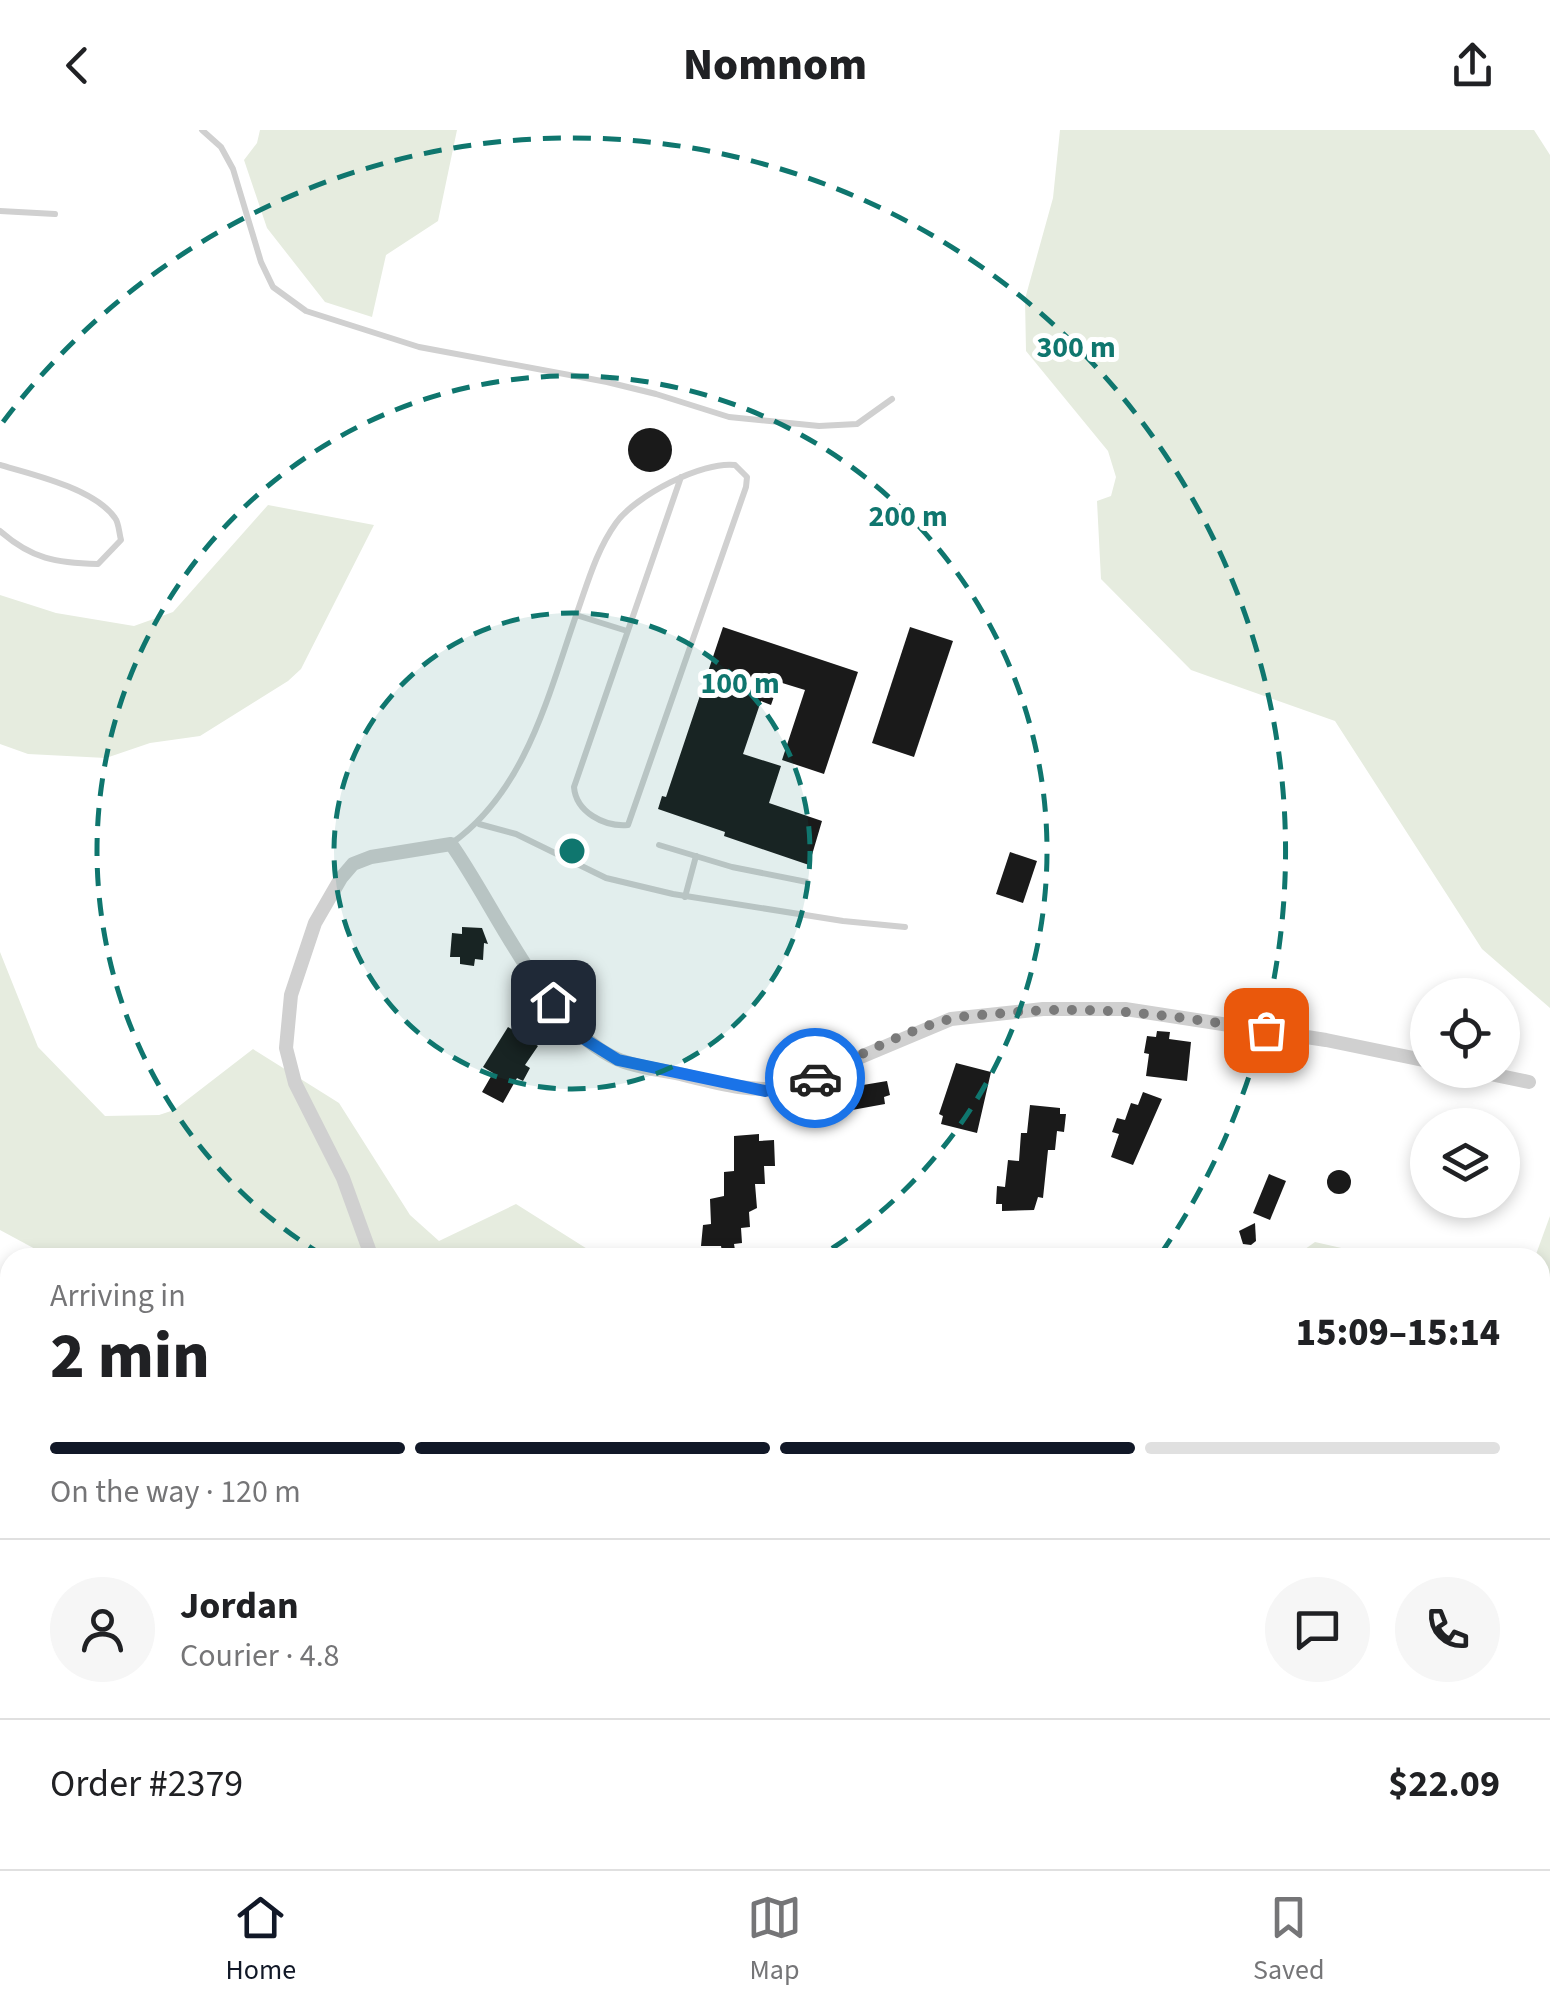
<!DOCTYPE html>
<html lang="en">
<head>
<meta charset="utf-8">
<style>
	body { margin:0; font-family:"Source Sans 3",sans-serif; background:#f6f6f6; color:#202124; height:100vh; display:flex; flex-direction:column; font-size:38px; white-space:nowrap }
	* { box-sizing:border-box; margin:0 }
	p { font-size:32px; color:#757577 }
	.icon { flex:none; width:55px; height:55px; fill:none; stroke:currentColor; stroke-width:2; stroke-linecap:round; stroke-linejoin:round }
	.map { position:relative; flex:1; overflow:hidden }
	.panel { position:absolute; left:0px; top:1118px; width:1550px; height:622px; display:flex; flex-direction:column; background:#fff; border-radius:30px 30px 0 0; box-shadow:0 5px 15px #0003 }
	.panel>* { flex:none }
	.buttons { position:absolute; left:1410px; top:848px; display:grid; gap:20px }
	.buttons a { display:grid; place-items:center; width:110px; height:110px; border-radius:50%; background:#fff; box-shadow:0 5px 15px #0003; font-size:50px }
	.pin { position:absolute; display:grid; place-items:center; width:85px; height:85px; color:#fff; margin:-42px; border-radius:20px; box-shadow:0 5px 15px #0006 }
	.courier { position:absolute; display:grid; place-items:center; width:100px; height:100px; margin:-50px; border:8px solid #1a73e8; border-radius:50%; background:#fff; color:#222; box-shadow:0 2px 12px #0007 }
	.summary em { font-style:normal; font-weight:800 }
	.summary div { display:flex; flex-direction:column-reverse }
	.summary { display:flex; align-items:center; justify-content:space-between; height:170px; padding:0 50px }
	h1 { font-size:65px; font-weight:800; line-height:75px }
	.bar { display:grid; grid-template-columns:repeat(4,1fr); gap:15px 10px; align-content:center; height:120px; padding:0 50px }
	.bar i { height:12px; border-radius:8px; background:#e0e0e0 }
	.bar .on { background:#111827 }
	.bar p { grid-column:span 4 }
	.line { display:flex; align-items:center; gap:25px; padding:0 50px; border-top:2px solid #e0e0e0 }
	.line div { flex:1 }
	.round { display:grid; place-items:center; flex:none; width:105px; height:105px; border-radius:52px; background:#f6f6f6 }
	header { display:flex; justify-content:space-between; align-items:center; height:130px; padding:0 50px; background:#fff; font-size:45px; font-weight:800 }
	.tab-bar { display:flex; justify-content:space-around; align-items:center; height:140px; border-top:2px solid #e0e0e0; background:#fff; font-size:28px; color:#757577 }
	.tab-bar a { display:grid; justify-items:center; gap:5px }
	.tab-bar .on { color:#111827 }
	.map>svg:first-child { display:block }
	.green { fill:#e6ecdf }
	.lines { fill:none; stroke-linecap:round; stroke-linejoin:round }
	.stream { stroke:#cfe2ee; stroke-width:5 }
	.building { fill:#1a1a1a }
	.path { stroke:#cdcdcd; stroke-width:2.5; stroke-dasharray:5 5; stroke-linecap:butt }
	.lane { stroke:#d0d0d0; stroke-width:6 }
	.street { stroke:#d0d0d0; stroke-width:14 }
	.done { stroke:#7a7a7a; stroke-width:10; stroke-dasharray:0 18 }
	.route { stroke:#1a73e8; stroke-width:12 }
	.ring { fill:none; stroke:#0f766e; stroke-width:5; stroke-dasharray:18 12 }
	.centre { fill:#0f766e; stroke:#fff; stroke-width:5 }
	.ring-label { font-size:30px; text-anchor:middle; font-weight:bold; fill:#0f766e; stroke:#fff; stroke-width:10; stroke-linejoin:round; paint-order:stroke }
</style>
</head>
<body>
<header><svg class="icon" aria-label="back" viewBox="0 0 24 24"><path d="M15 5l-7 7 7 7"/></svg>Nomnom<svg class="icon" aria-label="share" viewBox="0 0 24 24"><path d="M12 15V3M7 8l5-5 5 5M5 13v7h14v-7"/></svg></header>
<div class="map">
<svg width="1550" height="1739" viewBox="0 0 1550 1739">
	<rect width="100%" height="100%" fill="#fff"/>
	<g class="green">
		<polygon points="260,0 457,0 438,91 386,125 372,187 325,172 267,98 244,30 257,13"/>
		<polygon points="1060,0 1534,0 1550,25 1550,878 1482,819 1335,591 1191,540 1101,449 1097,371 1111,366 1116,347 1108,321 1026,221 1025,169 1053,68"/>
		<polygon points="268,375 374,395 301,539 288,551 200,606 150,613 106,628 28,624 0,614 0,465 56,483 134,496 173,482"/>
		<polygon points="0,822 38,917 105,986 159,985 174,980 253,919 339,973 410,1085 439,1111 516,1074 600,1127 50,1127 0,1100"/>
		<polygon points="1550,1086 1550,1430 1540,1431 1540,1128 1535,1127"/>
		<polygon points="1315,1112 1381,1127 1294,1127"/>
		<polygon points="0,1284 10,1288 10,1730 190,1730 183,1739 0,1739"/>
		<polygon points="259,1730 1062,1730 1067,1739 264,1739"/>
		<polygon points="1295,1730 1384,1730 1400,1739 1281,1739"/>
	</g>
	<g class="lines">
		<g class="stream">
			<polyline points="1,1235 10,1239"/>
			<polyline points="1138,1730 1145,1739"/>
			<polyline points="1462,1730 1471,1739"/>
		</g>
	</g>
	<g class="building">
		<circle cx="650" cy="320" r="22"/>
		<polygon points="723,497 858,542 824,644 782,630 805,560 779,552 771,575 761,571 743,624 781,636 769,673 822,691 809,735 724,706 725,702 658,679 662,666 666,667"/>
		<polygon points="910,497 953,511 914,627 872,613"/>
		<polygon points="1010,722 1037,731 1023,773 996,764"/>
		<polygon points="462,797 482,798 488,814 484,813 483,830 475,829 474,836 460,834 460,827 450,827 452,803 462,804"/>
		<polygon points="516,895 529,904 526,908 538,916 525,935 530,938 523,951 517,948 503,973 482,962 493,943 483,937 508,897 513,900"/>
		<polygon points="1157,901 1170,902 1169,909 1191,912 1187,951 1146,946 1149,924 1144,923 1147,906 1156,907"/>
		<polygon points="956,933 991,942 977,1003 941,994 943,986 939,984"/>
		<polygon points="887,951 890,965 884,967 885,974 852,980 845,958"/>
		<polygon points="1143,962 1162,969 1133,1035 1111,1027 1119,1004 1112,1002 1117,988 1125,990 1131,973 1138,975"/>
		<polygon points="1030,975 1060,978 1060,984 1066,984 1064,1002 1057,1001 1055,1020 1048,1020 1043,1068 1038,1067 1034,1080 1002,1081 1002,1074 996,1074 997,1056 1005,1057 1008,1030 1019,1031 1021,1003 1027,1003"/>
		<polygon points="759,1004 759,1011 774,1010 775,1036 764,1036 765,1054 755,1054 757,1078 749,1082 750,1097 741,1098 742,1113 734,1114 735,1120 722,1121 721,1116 701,1116 703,1095 711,1094 710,1069 724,1066 724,1042 734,1041 734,1006"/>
		<circle cx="1339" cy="1052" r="12"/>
		<polygon points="1269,1044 1286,1051 1270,1090 1253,1083"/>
		<polygon points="1255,1093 1256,1111 1251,1115 1243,1114 1239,1101"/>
	</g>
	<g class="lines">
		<g class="path">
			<polyline points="1540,1543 1550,1534"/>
			<polyline points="1537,1730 1545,1739"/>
		</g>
		<g class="lane">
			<polyline points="202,0 221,17 233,39 261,132 273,157 306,181 419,217 607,252 656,264 729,287 819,296 857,294 892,269"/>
			<polyline points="0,81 55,84"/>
			<path d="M0,335C32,344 95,359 115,388C119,393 119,403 121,410L98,434C56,433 32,429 0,401"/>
			<polyline points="576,485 627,501"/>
			<polyline points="479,694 516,704 606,748 673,764 843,791 905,797"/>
			<path d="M452,713C528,659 549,561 579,477C589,448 598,418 616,393C635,366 702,331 735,335L747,347L746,357L628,695C604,697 576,682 574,657L681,347"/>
			<polyline points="659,715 732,737 807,752"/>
			<polyline points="685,767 696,726"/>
		</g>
		<g class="street">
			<polyline points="1471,940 1529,952"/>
			<path d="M372,1128L343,1048L295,953L286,918L291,865L315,793L341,748L353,734L371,727L451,714C496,777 545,897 617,929C637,938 663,940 684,945C720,954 753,963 789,957L951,889L1043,879H1125L1326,910L1428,931"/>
			<polyline points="0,1271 10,1275"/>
			<polyline points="1103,1730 1115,1739"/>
			<polyline points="1412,1730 1429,1739"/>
		</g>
	</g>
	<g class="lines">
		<path class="done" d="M815,948C858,926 904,901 950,889C967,885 987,885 1004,883C1097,874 1174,886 1266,900"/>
		<polyline class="route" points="553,872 581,907 618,930 765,961 815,948"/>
	</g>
	<circle cx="572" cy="721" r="238" fill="#0f766e" fill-opacity=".12"/>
	<g class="ring">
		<circle cx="572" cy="721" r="238"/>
		<path d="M324 1126A475 475 0 1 1 820 1126"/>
		<path d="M3 292A713 713 0 0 1 1160 1125"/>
	</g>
	<circle cx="572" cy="721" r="15" class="centre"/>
	<g class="ring-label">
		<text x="1076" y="227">300 m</text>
		<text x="908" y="396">200 m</text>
		<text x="740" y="563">100 m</text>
	</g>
</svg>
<div class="buttons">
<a><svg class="icon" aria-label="locate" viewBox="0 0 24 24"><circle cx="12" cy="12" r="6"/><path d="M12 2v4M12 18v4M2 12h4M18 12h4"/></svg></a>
<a><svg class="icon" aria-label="layers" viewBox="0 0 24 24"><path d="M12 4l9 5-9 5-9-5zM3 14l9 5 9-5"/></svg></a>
</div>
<div class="pin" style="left:1266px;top:900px;background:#ea580c"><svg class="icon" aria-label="bag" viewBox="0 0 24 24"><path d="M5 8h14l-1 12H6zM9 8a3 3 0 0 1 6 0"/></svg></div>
<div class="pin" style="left:553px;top:872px;background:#1f2937"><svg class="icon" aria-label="home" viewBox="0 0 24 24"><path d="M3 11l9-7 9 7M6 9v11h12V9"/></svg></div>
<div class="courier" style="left:815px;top:948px"><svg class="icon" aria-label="car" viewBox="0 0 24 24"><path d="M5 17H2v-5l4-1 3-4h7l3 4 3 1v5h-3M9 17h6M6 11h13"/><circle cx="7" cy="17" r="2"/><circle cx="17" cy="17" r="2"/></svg></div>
<section class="panel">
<div class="summary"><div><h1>2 min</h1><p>Arriving in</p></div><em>15:09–15:14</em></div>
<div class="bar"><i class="on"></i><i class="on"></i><i class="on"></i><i></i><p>On the way · 120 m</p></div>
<div class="line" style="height:180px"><a class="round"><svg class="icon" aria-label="person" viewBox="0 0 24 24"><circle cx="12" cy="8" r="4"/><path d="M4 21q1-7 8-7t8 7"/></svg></a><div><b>Jordan</b><p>Courier · 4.8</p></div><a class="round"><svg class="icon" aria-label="chat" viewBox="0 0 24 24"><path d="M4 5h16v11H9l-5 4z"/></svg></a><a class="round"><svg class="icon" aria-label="phone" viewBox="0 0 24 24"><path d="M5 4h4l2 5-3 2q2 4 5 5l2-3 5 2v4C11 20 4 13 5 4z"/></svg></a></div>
<div class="line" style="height:130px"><div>Order #2379</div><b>$22.09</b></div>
</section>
</div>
<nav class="tab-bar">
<a class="on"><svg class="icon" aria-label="home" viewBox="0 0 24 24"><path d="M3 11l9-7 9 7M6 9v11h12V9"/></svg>Home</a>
<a><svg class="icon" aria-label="map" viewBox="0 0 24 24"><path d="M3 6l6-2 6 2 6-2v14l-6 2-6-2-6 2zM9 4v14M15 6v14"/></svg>Map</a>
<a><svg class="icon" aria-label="saved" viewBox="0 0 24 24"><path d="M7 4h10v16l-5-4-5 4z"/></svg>Saved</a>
</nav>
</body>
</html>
